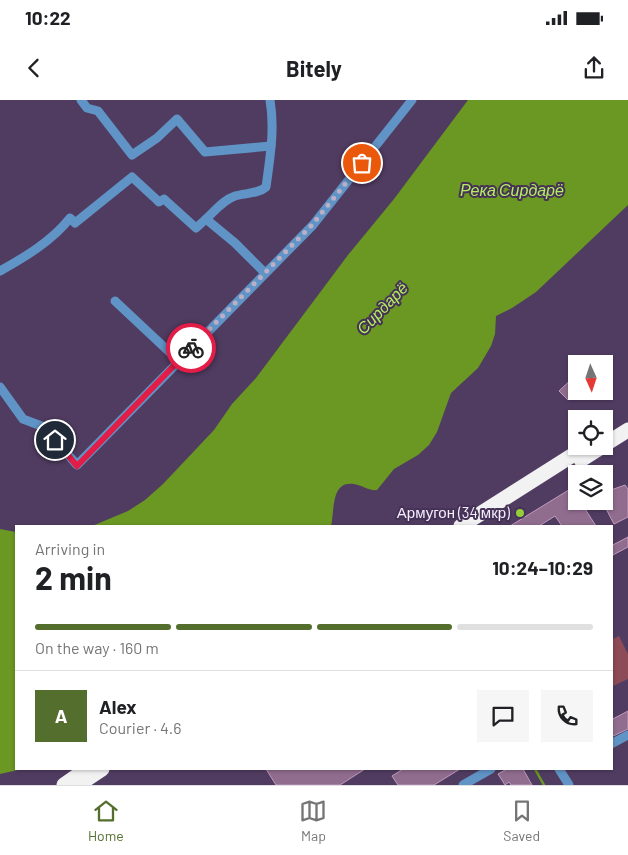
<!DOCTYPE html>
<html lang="en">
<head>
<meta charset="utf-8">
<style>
	body { margin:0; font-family:Barlow,sans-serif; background:#f6f6f6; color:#202124; height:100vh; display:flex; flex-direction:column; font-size:19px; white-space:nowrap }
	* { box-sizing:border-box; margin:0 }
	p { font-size:16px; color:#757577 }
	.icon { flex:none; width:28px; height:28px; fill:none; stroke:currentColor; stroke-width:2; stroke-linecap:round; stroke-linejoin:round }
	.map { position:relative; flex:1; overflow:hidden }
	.panel { position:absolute; left:15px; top:425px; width:598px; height:245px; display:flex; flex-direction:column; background:#fff; border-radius:0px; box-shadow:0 1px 4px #0004 }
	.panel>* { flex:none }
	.needle { width:32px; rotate:177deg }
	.tools { position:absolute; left:568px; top:255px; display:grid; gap:10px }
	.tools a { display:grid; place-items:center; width:45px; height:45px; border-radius:0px; background:#fff; box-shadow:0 1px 4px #0004; font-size:25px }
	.pin { position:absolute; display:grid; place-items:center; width:42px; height:42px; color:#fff; margin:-21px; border:2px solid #fff; border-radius:50%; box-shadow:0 1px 5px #0007 }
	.courier { position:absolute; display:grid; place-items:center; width:50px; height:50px; margin:-25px; border:4px solid #e11d48; border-radius:50%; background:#fff; color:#222; box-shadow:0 1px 6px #0007 }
	.summary em { font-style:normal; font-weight:700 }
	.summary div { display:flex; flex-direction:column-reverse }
	.summary { display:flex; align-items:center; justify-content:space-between; height:85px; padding:0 20px }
	h1 { font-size:32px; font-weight:700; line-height:38px }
	.bar { display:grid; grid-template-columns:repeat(4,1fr); gap:8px 5px; align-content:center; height:60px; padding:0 20px }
	.bar i { height:6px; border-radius:4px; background:#e0e0e0 }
	.bar .selected { background:#546e2e }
	.bar p { grid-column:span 4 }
	.line { display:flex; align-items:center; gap:12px; padding:0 20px; border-top:1px solid #e0e0e0 }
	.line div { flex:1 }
	.round { display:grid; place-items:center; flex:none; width:52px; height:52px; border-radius:0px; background:#f6f6f6 }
	.status { display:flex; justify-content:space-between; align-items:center; height:35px; padding:0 25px; background:#fff; direction:ltr }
	.status svg { height:14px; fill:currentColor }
	header { display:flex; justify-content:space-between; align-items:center; height:65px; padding:0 20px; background:#fff; font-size:22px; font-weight:700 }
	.menu { display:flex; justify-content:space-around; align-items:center; height:70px; border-top:1px solid #e0e0e0; background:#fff; font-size:14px; color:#757577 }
	.menu a { display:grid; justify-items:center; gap:2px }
	.menu .selected { color:#546e2e }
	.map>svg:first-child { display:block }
	.green { fill:#8d4a57 }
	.water { fill:#6b9723 }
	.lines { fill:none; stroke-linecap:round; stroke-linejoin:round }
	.stream { stroke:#6b9723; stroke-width:2.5 }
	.building { fill:#906c8e; stroke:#c19bbe }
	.street { stroke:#6094c6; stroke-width:9 }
	.highway { stroke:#f2f2f2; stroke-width:15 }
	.done { stroke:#bbaec7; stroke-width:5; stroke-dasharray:0 9 }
	.route { stroke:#e11d48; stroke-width:6 }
	.poi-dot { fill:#94cc3b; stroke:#453256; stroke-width:2 }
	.labels { text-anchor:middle; stroke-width:4; stroke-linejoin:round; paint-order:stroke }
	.poi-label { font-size:15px; fill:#f5ecfe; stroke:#453256; text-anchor:end }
	.water-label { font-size:16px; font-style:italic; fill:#b4ed62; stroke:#453256 }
</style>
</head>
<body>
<div class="status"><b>10:22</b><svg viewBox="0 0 49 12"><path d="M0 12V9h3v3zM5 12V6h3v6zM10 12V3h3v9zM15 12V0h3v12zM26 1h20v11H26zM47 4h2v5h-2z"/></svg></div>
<header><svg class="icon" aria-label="back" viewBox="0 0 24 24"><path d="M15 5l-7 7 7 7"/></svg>Bitely<svg class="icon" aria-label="share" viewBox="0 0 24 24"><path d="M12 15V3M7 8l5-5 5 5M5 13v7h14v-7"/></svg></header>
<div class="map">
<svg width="628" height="685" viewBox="0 0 628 685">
	<rect width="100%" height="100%" fill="#503c61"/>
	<polygon class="green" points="619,536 628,554 628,579 611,587 611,540"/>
	<g class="water">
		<path d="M468,0H628V105L536,192L512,208L496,216L495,234L491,246L478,268L451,293L437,332L429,345L418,355L394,369L377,390C370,391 365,387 358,385C330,377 335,410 331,426H92L128,411L145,400L163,384L214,330L232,304L256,278L348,155L394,99Z"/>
		<polygon points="0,429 16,432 16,669 22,669 0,674"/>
	</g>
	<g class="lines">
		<polyline class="stream" points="535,669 544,685"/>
	</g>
	<g class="building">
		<polygon points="576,275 576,292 568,300 559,291"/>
		<polygon points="625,385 628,389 628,417 614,424 604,405 604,395 611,390"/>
		<polygon points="572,388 576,395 576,401 580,401 596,426 562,426 555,416 539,426 510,426"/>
		<polygon points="628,437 628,447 611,456 611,446"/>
		<polygon points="628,611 628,629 611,637 611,620"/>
		<polygon points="266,669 365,669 340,685 276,685"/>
		<polygon points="403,669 460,669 434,685 398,685 392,676"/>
		<polygon points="507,669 523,669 532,685 511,685 509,682 505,685 498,674"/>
	</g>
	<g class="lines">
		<g class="street">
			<polyline points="81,0 87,8 98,11 132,55 157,38 177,19 205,52 271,46"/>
			<path d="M0,171C25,157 52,141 70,118L75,123L132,77L157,100L159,102L164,99L196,128L206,119"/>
			<path d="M265,173L235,143L206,119C215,111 223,100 235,96C245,93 258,94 266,87C270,58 275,29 270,0"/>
			<polyline points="115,201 179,261"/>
			<polyline points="0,287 23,319 44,327 77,365 313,125 412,0"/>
			<polyline points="611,644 628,635"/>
			<polyline points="559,669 569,685"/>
			<polyline points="463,685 491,669"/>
		</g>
		<g class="highway">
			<polyline points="604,345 628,330"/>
			<polyline points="581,360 603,346"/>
			<polyline points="461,426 587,346"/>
			<polyline points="64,685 84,671"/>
			<polyline points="78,685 102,669"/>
		</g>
	</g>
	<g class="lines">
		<polyline class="done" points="191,248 312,125 362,63"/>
		<polyline class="route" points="55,340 77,366 191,248"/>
	</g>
	<circle class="poi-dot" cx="520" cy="413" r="5"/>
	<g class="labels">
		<g class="poi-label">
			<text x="510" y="418">Армугон (34 мкр)</text>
		</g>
		<g class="water-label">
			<text x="512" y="96">Река Сирдарё</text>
			<text transform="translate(382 208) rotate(-46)" y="6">Сирдарё</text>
		</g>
	</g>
</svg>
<div class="tools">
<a><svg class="needle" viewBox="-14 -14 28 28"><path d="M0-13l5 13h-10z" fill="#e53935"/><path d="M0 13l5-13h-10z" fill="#757577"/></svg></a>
<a><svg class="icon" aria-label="locate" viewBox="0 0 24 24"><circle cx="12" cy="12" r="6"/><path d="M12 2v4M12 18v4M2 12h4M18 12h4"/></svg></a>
<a><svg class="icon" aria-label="layers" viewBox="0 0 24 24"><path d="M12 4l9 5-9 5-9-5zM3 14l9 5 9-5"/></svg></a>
</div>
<div class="pin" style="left:362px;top:63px;background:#ea580c"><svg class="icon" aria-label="bag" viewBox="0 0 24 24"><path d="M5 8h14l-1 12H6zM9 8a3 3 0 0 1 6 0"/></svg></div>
<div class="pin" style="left:55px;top:340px;background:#1f2937"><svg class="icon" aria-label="home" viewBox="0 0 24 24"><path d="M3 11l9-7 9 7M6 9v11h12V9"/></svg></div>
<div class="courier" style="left:191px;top:248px"><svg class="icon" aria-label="bike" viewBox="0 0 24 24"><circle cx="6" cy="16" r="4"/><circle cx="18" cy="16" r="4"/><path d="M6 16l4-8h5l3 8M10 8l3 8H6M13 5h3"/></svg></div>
<section class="panel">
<div class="summary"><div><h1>2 min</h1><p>Arriving in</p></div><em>10:24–10:29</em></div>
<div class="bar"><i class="selected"></i><i class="selected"></i><i class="selected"></i><i></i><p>On the way · 160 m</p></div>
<div class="line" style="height:90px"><b class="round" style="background:#546e2e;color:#fff">A</b><div><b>Alex</b><p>Courier · 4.6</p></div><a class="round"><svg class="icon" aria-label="chat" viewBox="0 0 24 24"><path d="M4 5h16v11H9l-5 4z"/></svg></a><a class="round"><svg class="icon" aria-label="phone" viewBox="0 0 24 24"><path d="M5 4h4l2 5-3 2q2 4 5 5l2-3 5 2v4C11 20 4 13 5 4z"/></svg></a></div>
</section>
</div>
<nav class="menu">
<a class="selected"><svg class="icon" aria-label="home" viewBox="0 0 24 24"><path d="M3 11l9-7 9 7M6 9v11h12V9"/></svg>Home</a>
<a><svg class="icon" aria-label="map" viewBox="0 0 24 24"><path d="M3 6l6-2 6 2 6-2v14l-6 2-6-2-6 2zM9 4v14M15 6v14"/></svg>Map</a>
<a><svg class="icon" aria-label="saved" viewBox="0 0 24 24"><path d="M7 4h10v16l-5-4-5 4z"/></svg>Saved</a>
</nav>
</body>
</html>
